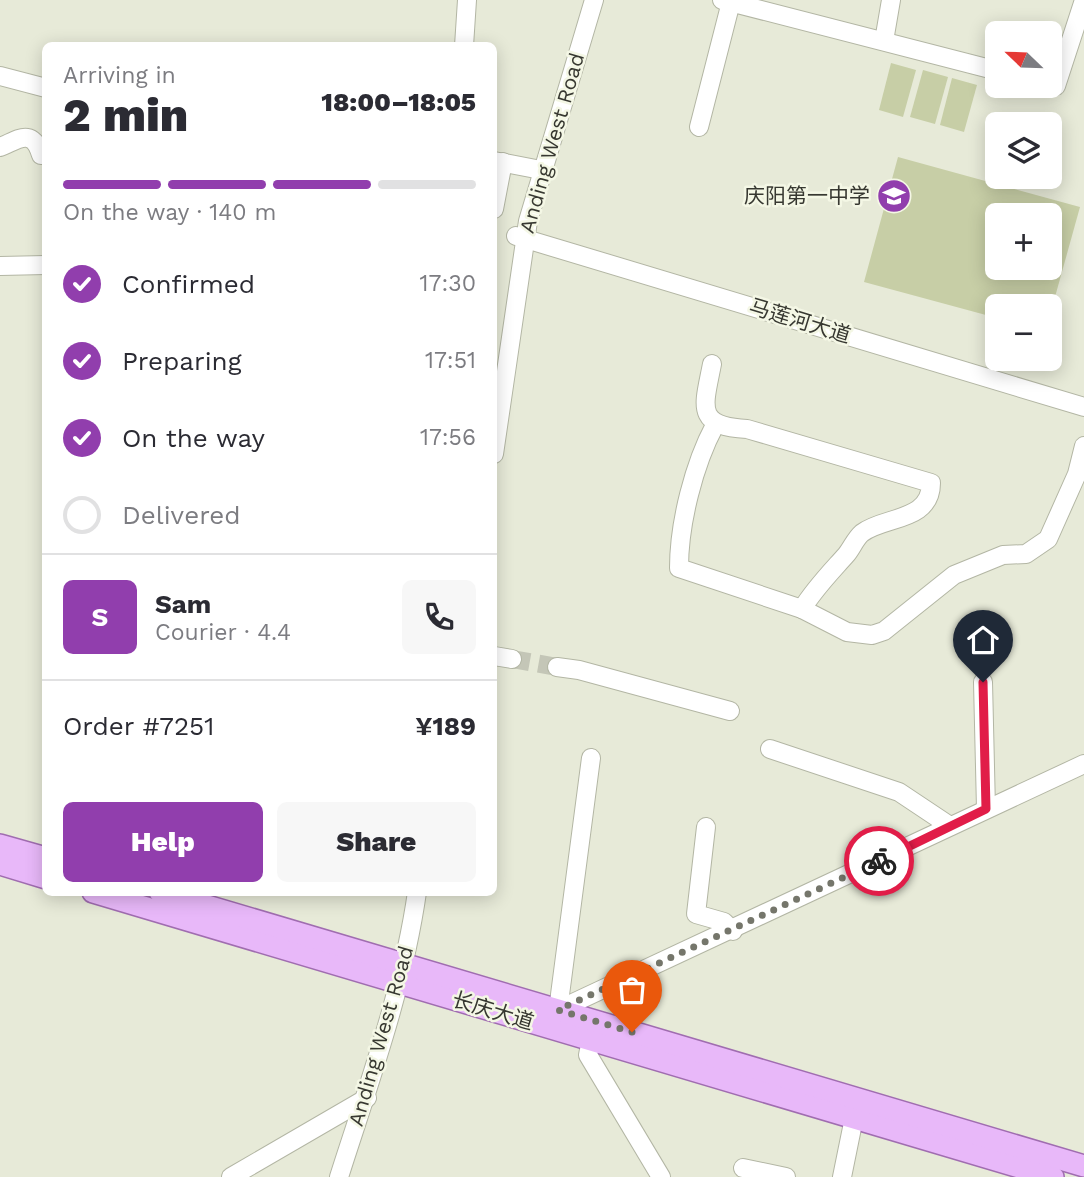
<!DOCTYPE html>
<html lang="en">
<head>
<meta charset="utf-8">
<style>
	body { margin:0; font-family:"Work Sans","Noto Sans SC",sans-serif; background:#f7f7f7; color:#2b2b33; height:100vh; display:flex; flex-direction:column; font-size:26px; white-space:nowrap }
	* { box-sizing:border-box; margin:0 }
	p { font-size:23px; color:#7c7c81 }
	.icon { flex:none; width:38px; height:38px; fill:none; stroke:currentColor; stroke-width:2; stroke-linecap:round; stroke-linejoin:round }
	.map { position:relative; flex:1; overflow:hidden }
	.sheet { position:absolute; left:42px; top:42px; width:455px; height:854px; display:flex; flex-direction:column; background:#fff; border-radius:10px; box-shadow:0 4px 18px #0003 }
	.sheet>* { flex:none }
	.needle { width:46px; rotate:293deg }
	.buttons { position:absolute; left:985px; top:21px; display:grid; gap:14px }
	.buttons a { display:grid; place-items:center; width:77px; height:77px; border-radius:10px; background:#fff; box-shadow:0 4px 18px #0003; font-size:35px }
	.pin { position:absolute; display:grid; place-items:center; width:60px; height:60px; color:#fff; margin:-72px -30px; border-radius:50% 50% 50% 0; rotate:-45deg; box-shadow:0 0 7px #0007 }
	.pin .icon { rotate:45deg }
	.courier { position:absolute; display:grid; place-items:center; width:70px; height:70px; margin:-35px; border:5px solid #e11d48; border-radius:50%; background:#fff; color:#222; box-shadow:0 2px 9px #0007 }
	.head em { font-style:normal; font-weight:800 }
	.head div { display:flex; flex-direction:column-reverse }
	.head { display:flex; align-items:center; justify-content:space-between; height:119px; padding:0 21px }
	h1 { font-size:46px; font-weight:800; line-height:52px }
	.bar { display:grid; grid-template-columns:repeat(4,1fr); gap:10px 7px; align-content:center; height:84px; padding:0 21px }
	.bar i { height:9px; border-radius:5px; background:#e1e1e2 }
	.bar .active { background:#913ead }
	.bar p { grid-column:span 4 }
	.line { display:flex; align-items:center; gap:18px; padding:0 21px; border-top:2px solid #e1e1e2 }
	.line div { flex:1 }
	.round { display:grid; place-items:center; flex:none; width:74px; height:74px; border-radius:10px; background:#f7f7f7 }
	ol { padding:0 21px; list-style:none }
	li { display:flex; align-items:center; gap:21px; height:77px }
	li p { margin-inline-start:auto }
	li .icon { padding:7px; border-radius:50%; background:#913ead; color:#fff; stroke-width:4 }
	li:last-child { color:#7c7c81 }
	li i { width:38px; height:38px; border:4px solid #e1e1e2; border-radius:50% }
	.button { display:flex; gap:14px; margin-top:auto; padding:14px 21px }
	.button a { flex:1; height:80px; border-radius:10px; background:#913ead; color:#fff; font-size:28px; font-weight:800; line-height:80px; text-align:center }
	.button a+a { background:#f7f7f7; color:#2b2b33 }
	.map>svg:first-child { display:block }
	.green { fill:#c7cea6; fill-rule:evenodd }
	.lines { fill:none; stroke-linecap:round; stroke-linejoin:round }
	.minor-tunnel { stroke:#c4c6b7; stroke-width:18; stroke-dasharray:18 9; stroke-linecap:butt }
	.minor-casing { stroke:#b3b6a4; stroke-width:20 }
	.major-casing { stroke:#a06db0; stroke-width:24 }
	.minor { stroke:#fff; stroke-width:18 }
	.major { stroke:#e8b8f9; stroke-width:21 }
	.done { stroke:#75766b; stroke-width:7; stroke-dasharray:0 12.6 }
	.route { stroke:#e11d48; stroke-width:9 }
	.labels { text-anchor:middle; stroke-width:5; stroke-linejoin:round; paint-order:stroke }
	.street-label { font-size:21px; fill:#373831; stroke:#f4f7e5 }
	.poi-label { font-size:21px; fill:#373831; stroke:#f4f7e5; text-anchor:end }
</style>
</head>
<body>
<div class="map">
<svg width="1084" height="1177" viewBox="0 0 1084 1177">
	<rect width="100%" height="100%" fill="#e7ead8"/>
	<g class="green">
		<polygon points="891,63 916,70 903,117 879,110"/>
		<polygon points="923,70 948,77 935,124 910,117"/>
		<polygon points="952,78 977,85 964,132 940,125"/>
		<path d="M898,157L1080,207L1050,315V306H998L997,318L864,282ZM1050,215V268H998V215Z"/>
	</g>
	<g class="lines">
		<polyline class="minor-tunnel" points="512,659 557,667"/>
		<g class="minor-casing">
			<g id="minor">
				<polyline points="722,0 998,71"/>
				<polyline points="884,41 891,0"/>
				<polyline points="464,46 467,0"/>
				<polyline points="0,76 46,88"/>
				<polyline points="1050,85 1056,86 1084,0"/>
				<polyline points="699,127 731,2"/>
				<path d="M0,147C15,142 32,125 41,155H46"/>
				<polyline points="494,161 541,170"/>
				<polyline points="494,209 503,162"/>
				<polyline points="516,236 1084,407"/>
				<polyline points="0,266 46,265"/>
				<path d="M712,364C704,406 694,426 747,429L931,483C931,522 884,516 862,533C855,539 852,548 846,555C830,573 815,588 802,609"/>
				<path d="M715,425C694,464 679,523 679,568L802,609L847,632L872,635L884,631L954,575L1003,555L1026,554L1048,539L1077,474L1084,446"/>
				<polyline points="494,454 528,221 594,0"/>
				<polyline points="494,656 512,659"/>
				<polyline points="557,667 579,670 730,711"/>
				<polyline points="983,682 986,809"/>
				<polyline points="770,749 899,792 950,826"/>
				<polyline points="706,827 696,914 724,922 733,931"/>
				<polyline points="558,1010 1084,764"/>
				<polyline points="558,1010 591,758"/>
				<polyline points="591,1040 588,1055 661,1177"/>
				<polyline points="743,1168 786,1177"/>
				<polyline points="231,1177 367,1098"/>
				<path d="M339,1177C369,1083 403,990 417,892"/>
				<polyline points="842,1177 854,1118"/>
			</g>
		</g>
		<g class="major-casing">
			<g id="major">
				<polyline points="0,845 46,858"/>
				<polyline points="0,864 46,878"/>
				<polyline points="93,892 1053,1177"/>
				<polyline points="160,892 1084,1166"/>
			</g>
		</g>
		<use href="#minor" class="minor"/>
		<use href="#major" class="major"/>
	</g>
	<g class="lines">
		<polyline class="done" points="632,1032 558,1010 879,861"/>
		<polyline class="route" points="879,861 986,809 983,682"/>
	</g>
	<defs>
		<g id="school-disc" transform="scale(1.75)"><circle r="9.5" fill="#913ead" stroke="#f4f7e5"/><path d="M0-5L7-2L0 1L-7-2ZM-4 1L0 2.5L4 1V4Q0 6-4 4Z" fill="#fff"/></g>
	</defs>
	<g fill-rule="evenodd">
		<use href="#school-disc" x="894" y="196"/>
	</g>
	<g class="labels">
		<g class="street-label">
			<text transform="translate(552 143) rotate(-74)" y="7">Anding West Road</text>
			<text transform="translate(800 321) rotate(17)" y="7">马莲河大道</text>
			<text transform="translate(493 1011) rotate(17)" y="7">长庆大道</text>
			<text transform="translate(381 1036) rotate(-74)" y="7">Anding West Road</text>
		</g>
		<g class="poi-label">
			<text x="870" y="203">庆阳第一中学</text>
		</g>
	</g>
</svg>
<div class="buttons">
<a><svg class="needle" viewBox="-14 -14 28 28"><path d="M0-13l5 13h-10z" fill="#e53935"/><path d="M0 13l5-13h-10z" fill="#7c7c81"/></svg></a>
<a><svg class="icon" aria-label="layers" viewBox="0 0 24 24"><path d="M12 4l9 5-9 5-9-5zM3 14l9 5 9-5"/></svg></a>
<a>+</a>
<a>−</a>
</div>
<div class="pin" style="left:632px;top:1032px;background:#ea580c"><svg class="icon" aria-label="bag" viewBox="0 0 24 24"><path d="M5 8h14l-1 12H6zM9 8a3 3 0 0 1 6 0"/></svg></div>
<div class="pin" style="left:983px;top:682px;background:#1f2937"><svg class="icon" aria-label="home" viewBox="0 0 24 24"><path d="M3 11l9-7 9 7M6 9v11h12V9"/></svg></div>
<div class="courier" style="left:879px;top:861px"><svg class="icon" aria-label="bike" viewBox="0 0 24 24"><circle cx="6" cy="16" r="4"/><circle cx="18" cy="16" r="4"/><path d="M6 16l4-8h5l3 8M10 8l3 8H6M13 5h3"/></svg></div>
<section class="sheet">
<div class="head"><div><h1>2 min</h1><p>Arriving in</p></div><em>18:00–18:05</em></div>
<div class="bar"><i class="active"></i><i class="active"></i><i class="active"></i><i></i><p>On the way · 140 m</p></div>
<ol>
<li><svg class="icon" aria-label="check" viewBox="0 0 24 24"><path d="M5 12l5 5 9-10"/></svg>Confirmed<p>17:30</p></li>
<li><svg class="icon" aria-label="check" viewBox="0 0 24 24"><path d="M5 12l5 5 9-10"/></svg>Preparing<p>17:51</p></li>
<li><svg class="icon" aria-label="check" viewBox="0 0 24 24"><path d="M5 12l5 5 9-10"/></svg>On the way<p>17:56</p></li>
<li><i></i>Delivered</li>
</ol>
<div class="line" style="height:126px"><b class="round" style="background:#913ead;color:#fff">S</b><div><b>Sam</b><p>Courier · 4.4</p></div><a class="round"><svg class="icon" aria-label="phone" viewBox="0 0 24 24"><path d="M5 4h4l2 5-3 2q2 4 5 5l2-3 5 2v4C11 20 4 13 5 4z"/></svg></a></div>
<div class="line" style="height:91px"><div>Order #7251</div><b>¥189</b></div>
<div class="button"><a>Help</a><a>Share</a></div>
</section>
</div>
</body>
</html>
